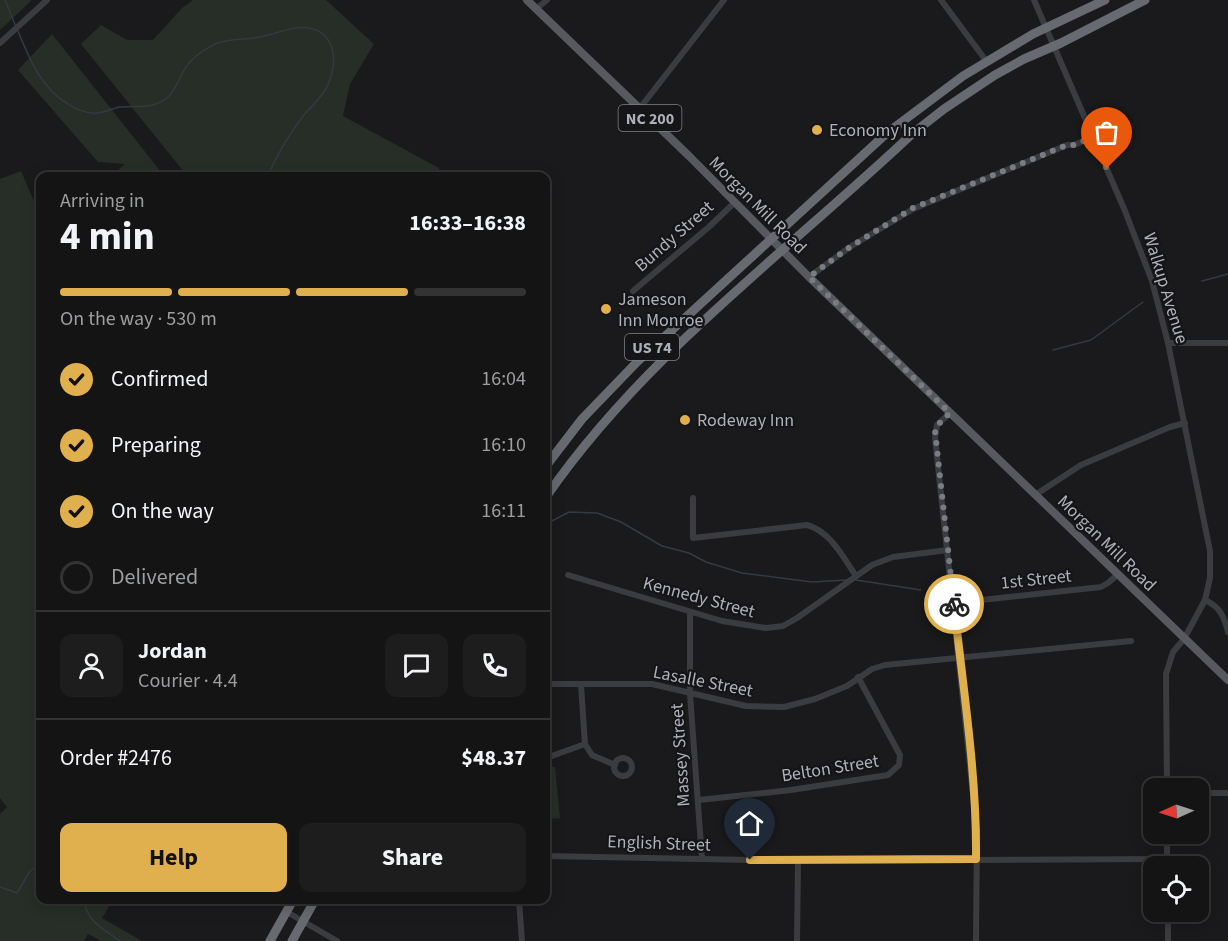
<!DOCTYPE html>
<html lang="en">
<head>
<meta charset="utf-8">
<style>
	body { margin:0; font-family:"Source Sans 3",sans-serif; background:#1d1d1e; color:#f1f3f6; height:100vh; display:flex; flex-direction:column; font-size:22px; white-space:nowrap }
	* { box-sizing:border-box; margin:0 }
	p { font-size:20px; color:#9d9ea0 }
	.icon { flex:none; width:33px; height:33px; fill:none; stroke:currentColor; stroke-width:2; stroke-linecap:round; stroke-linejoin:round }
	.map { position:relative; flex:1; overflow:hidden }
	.sheet { position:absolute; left:36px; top:172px; width:514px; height:732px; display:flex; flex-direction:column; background:#141415; border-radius:12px; box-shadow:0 3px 15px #0003,0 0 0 2px #333334 }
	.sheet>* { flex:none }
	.needle { width:39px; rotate:267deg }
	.controls { position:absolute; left:1143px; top:778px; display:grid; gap:12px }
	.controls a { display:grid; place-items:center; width:66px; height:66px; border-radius:12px; background:#141415; box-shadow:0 3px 15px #0003,0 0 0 2px #333334; font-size:30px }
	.pin { position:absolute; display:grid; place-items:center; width:51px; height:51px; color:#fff; margin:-62px -26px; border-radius:50% 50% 50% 0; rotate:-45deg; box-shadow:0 0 6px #0007 }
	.pin .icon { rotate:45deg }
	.courier { position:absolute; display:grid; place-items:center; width:60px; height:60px; margin:-30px; border:4px solid #e0b04e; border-radius:50%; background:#fff; color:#222; box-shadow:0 2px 8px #0007 }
	.head em { font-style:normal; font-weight:700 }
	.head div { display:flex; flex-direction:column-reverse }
	.head { display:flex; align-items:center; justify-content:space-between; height:102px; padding:0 24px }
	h1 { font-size:39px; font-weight:700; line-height:45px }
	.bar { display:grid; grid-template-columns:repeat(4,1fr); gap:9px 6px; align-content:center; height:72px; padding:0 24px }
	.bar i { height:8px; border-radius:4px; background:#333334 }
	.bar .active { background:#e0b04e }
	.bar p { grid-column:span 4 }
	.line { display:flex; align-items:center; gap:15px; padding:0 24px; border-top:2px solid #333334 }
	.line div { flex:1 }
	.round { display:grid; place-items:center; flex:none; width:63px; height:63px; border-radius:12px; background:#1d1d1e }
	ol { padding:0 24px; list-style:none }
	li { display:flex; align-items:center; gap:18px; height:66px }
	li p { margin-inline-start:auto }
	li .icon { padding:6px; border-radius:50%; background:#e0b04e; color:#111; stroke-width:4 }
	li:last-child { color:#9d9ea0 }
	li i { width:33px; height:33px; border:3px solid #333334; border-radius:50% }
	.cta { display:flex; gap:12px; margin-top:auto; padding:12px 24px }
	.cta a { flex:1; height:69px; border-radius:12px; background:#e0b04e; color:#111; font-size:24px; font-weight:700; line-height:69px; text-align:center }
	.cta a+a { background:#1d1d1e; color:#f1f3f6 }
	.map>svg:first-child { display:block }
	.green { fill:#262e27 }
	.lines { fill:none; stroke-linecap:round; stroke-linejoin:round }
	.stream { stroke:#333a41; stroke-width:1.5 }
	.minor { stroke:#3b3c40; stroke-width:6 }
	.major { stroke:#57595f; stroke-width:8 }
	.highway { stroke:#686a71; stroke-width:9 }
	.done { stroke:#7a7c83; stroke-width:6; stroke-dasharray:0 10.8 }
	.route { stroke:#e0b04e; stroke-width:8 }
	.poi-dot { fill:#e0b04e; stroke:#151517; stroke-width:2 }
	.labels { text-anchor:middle; stroke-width:4.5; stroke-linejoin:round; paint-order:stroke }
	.shield { fill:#151517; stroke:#808289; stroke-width:1.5 }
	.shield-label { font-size:16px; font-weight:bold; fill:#aeb1ba }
	.poi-label { font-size:18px; fill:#aeb1ba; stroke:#151517; text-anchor:start }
	.street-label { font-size:18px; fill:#aeb1ba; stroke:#151517 }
</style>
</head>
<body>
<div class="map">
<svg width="1228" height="941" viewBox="0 0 1228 941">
	<rect width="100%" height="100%" fill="#1a1a1c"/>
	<g class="green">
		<polygon points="0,0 30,0 31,1 0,30"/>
		<polygon points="193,0 326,0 374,44 350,84 343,116 437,167 447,177 188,177 81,44 101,25 127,40 153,40 182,8"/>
		<polygon points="52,34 165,177 110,177 125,164 98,162 18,70"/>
		<polygon points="21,171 40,215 40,900 113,900 102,918 142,941 101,941 88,934 84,941 0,941 0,814 7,807 0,798 0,179"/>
		<polygon points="546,766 555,767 560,818 546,819"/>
	</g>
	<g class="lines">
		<g class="stream">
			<polyline points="5,0 16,27"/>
			<path d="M18,31C30,60 41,88 68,104C77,110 87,114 98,113C106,112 113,108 120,107C137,105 153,110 168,97C176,89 179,79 184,70C191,58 203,50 215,44C229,38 245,40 260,37C272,35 283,30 295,28C331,24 340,53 329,82C325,95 312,105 304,115C289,134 277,155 267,177"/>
			<polyline points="1202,281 1228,274"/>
			<polyline points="1053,350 1091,340 1143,302"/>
			<polyline points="548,523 569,512 597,513 621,522 662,546 689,553 706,562 742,573 812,582 846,580"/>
			<polyline points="856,580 921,590"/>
			<polyline points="0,887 17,893 30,871 40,863"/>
			<path d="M84,900C87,922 103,929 120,941"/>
		</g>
		<g class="minor">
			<polyline points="941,0 987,62"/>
			<polyline points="1034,0 1125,211 1152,281 1168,343 1210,551 1210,578 1205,600 1184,639 1173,652 1166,674 1167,789"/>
			<polyline points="536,9 547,0"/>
			<polyline points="0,43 47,0"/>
			<polyline points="640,108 724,0"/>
			<polyline points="809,277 850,247 913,209 1067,145 1074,145 1093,137"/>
			<polyline points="633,291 710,226 734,203"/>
			<polyline points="1168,343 1228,343"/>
			<polyline points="950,413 937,425 935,438 974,804 977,832 976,941"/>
			<polyline points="1035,495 1081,465 1170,427 1185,423"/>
			<path d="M693,498V538L807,525C830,531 843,557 856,576"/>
			<polyline points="568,575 722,621 766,628 783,626 797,618 872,565 893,557 948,550"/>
			<path d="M1205,600C1220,607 1224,616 1228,632"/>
			<polyline points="954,603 1101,587 1108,583 1117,575"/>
			<polyline points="690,612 690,694 702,859"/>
			<polyline points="546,684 652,684 746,706 784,707 815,699 847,686 872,669 885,665 1131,641"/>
			<polyline points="581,685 585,744 592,755 615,765"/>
			<polyline points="546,758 585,744"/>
			<circle cx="623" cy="767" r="9"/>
			<polyline points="1198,793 1228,793"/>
			<polyline points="699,800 791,790 888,775 899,765 900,755 858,677"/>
			<polyline points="1167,834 1167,867"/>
			<polyline points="546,856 798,861 1167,859"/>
			<polyline points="519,900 522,941"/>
			<polyline points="287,912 337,941"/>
			<polyline points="1168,912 1168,941"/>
			<polyline points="797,941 798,861"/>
		</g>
		<polyline class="major" points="527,0 689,156 809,277 1228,680"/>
		<g class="highway">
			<polyline points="546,466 582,419 637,362 887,133 963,76 1033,34 1105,0"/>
			<path d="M546,497C644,355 787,252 912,134L944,109L995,75L1024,59L1061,43L1145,0"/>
			<polyline points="270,941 293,900"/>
			<polyline points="292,941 315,900"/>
		</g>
	</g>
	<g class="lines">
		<polyline class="done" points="954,604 935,431 941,421 950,413 809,277 850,247 913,208 1067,145 1074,145 1093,137 1107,169"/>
		<path class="route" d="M750,860L976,859C977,774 963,688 954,604"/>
	</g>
	<g class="poi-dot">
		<circle cx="817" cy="130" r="6"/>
		<circle cx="606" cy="309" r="6"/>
		<circle cx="685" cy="420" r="6"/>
	</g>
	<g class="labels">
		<g class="shield">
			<rect x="618.5" y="105" width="63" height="26" rx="4.5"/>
			<rect x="625" y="334" width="54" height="26" rx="4.5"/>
		</g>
		<g class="shield-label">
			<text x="650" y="124">NC 200</text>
			<text x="652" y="353">US 74</text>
		</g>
		<g class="poi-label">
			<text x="829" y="136">Economy Inn</text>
			<text x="618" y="305">Jameson<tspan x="618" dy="21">Inn Monroe</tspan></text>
			<text x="697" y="426">Rodeway Inn</text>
		</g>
		<g class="street-label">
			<text transform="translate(758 205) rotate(45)" y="6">Morgan Mill Road</text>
			<text transform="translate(674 236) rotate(-41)" y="6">Bundy Street</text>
			<text transform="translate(1166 288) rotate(73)" y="6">Walkup Avenue</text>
			<text transform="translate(1107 543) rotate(44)" y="6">Morgan Mill Road</text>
			<text transform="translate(1036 579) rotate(-6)" y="6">1st Street</text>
			<text transform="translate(699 597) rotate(15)" y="6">Kennedy Street</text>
			<text transform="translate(703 681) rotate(11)" y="6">Lasalle Street</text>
			<text transform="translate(680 755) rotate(-94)" y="6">Massey Street</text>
			<text transform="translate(830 768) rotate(-9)" y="6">Belton Street</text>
			<text transform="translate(659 843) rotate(2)" y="6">English Street</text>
		</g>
	</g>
</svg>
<div class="controls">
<a><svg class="needle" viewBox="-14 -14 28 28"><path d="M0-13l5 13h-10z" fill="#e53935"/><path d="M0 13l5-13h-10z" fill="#9d9ea0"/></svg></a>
<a><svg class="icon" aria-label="locate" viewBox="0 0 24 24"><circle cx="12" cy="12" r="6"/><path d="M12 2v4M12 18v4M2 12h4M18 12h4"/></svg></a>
</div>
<div class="pin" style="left:1107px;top:169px;background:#ea580c"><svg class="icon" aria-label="bag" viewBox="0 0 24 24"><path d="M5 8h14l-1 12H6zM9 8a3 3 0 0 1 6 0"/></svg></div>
<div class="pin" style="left:750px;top:860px;background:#1f2937"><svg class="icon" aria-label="home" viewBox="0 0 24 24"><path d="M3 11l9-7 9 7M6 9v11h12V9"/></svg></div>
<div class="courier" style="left:954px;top:604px"><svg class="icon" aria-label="bike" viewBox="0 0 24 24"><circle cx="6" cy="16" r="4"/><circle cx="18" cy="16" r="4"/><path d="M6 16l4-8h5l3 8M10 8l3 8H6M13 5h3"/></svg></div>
<section class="sheet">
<div class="head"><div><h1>4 min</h1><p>Arriving in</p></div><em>16:33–16:38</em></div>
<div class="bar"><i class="active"></i><i class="active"></i><i class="active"></i><i></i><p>On the way · 530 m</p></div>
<ol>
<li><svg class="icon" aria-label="check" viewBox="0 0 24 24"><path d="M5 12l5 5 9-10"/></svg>Confirmed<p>16:04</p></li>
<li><svg class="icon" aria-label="check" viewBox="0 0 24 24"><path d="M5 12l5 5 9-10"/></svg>Preparing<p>16:10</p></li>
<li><svg class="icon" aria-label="check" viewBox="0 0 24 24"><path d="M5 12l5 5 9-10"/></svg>On the way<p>16:11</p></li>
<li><i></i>Delivered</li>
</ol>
<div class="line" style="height:108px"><a class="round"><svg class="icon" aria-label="person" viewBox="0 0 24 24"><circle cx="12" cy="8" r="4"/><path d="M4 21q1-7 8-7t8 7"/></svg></a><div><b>Jordan</b><p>Courier · 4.4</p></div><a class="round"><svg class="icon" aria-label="chat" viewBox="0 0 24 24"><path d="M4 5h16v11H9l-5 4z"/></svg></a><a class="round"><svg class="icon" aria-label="phone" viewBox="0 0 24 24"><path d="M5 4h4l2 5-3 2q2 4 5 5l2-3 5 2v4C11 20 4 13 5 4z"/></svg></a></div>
<div class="line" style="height:78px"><div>Order #2476</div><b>$48.37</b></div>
<div class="cta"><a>Help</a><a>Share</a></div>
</section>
</div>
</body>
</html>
